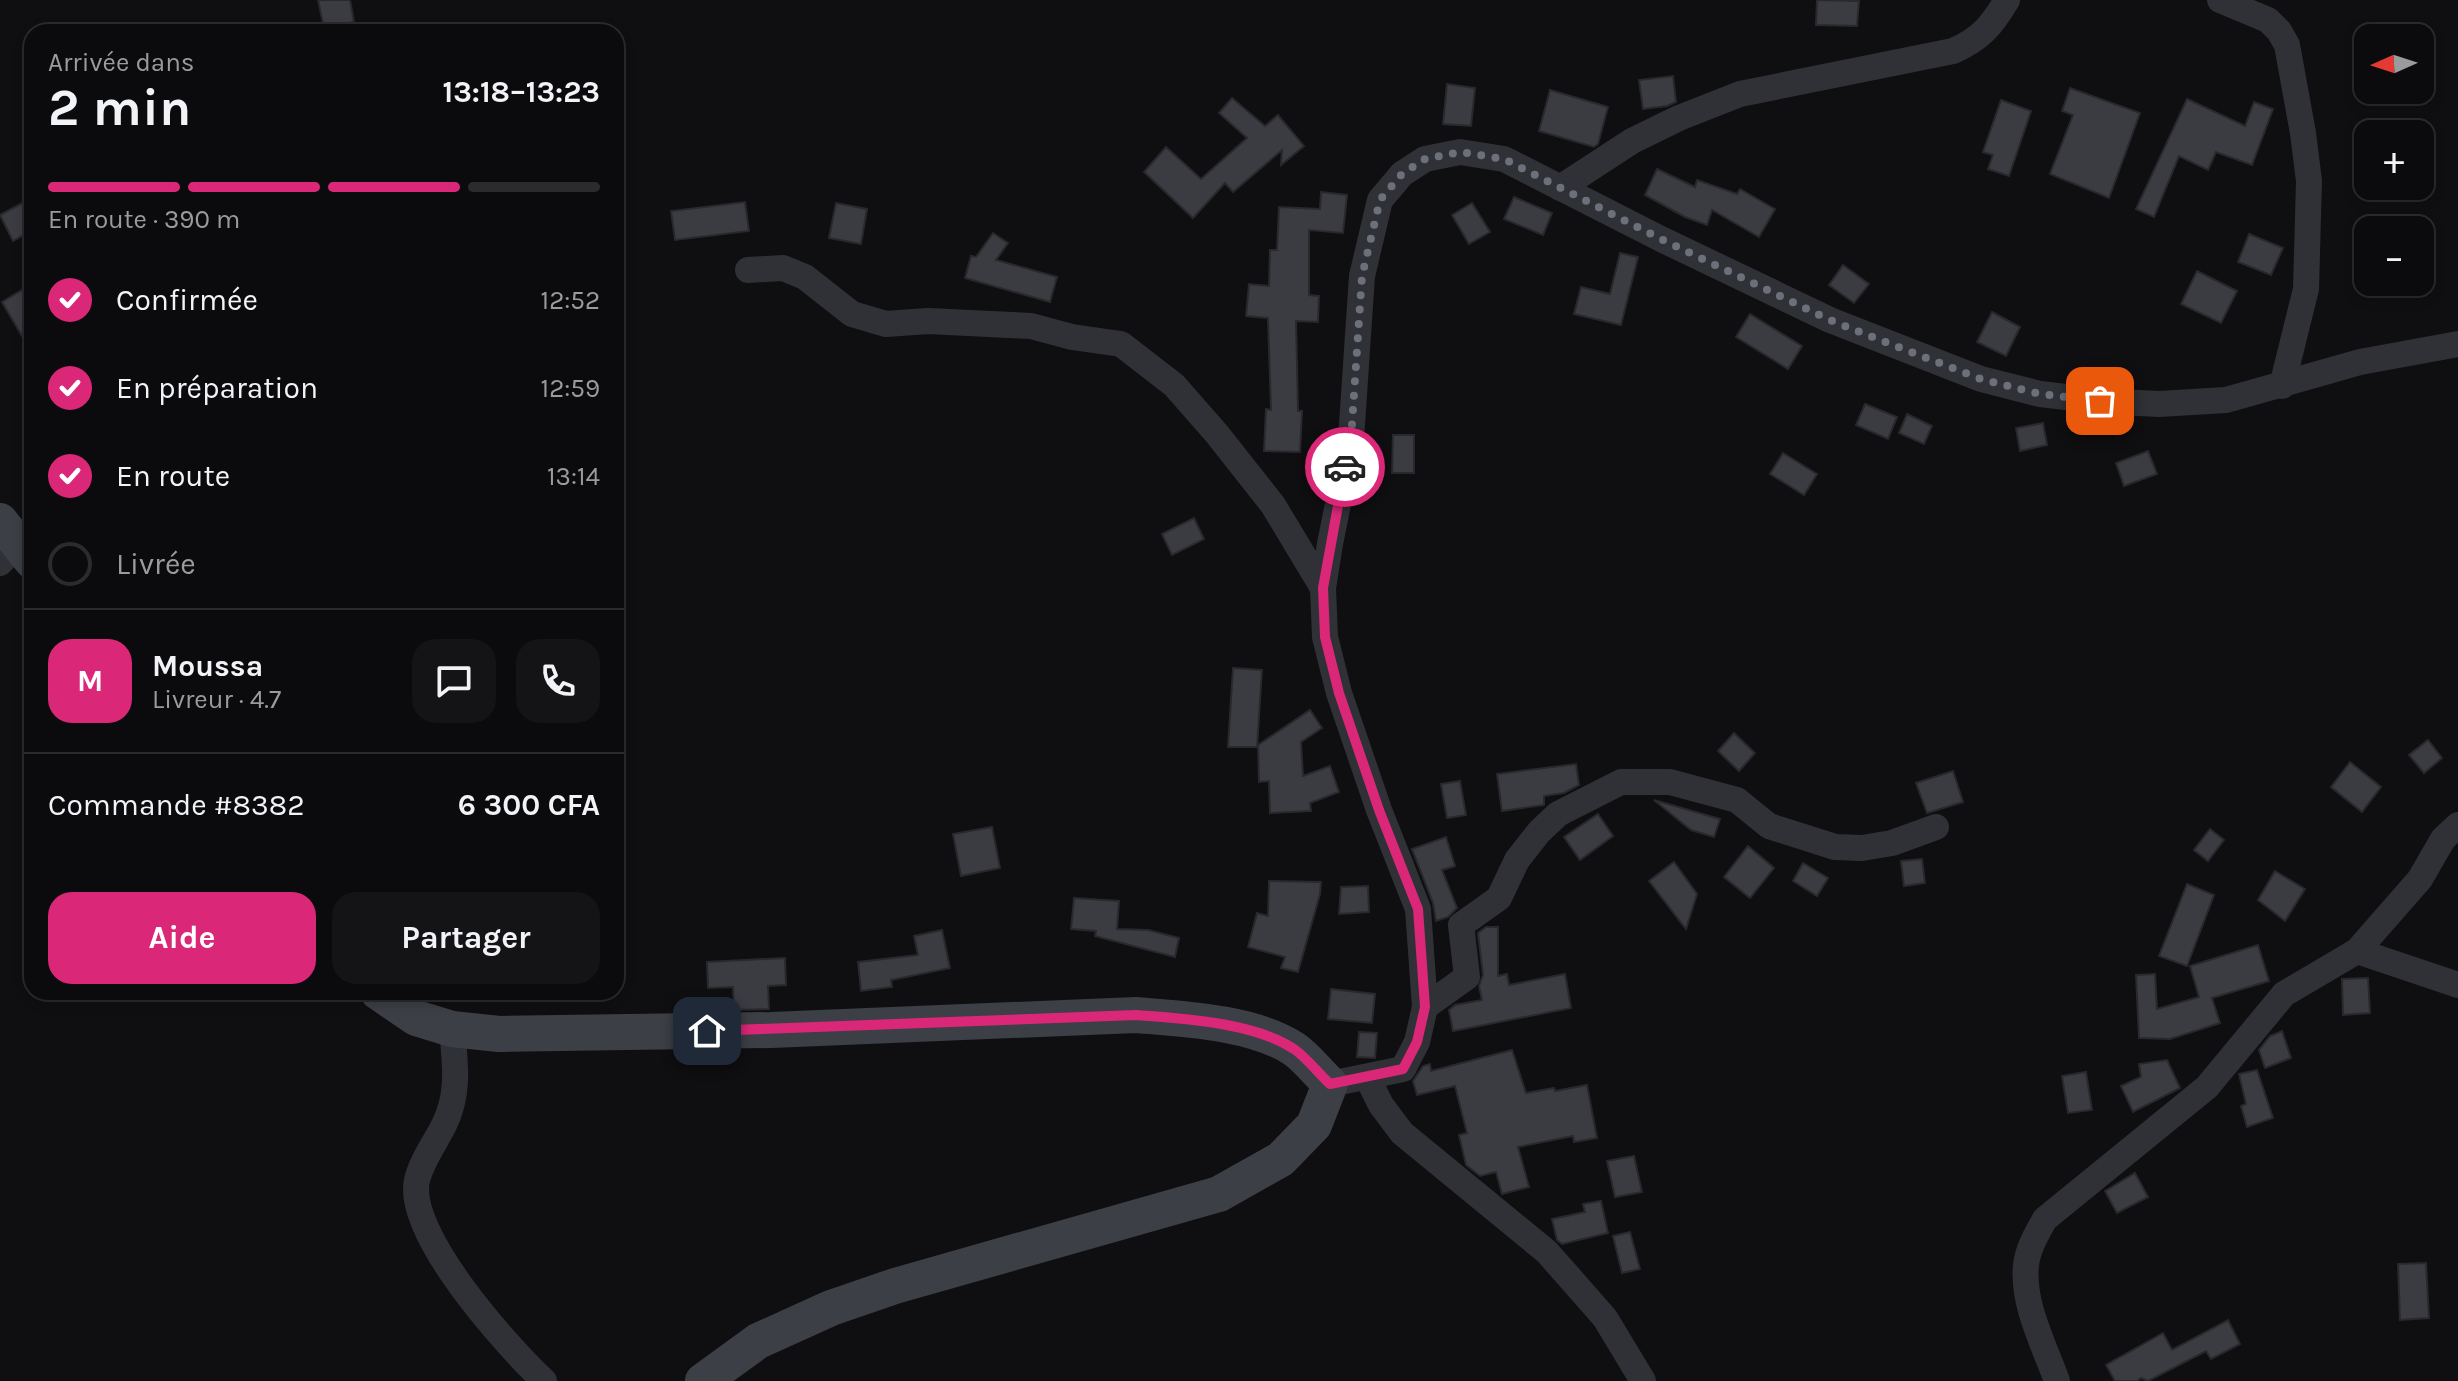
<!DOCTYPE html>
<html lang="fr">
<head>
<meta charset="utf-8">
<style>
	body { margin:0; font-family:Karla,sans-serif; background:#141416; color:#f1f3f6; height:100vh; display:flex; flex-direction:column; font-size:30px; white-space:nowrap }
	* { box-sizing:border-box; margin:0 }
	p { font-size:26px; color:#9a9b9d }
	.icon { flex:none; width:44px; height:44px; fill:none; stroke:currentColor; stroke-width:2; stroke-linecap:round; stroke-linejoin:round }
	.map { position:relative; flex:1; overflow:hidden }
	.panel { position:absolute; left:24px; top:24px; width:600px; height:976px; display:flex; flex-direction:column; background:#0b0b0d; border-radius:24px; box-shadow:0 4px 12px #0003,0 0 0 2px #2b2b2e }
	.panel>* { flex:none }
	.needle { width:52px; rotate:267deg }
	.tools { position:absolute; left:2354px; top:24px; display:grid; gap:16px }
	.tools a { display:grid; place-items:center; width:80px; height:80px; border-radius:16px; background:#0b0b0d; box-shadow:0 4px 12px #0003,0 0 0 2px #2b2b2e; font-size:40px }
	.pin { position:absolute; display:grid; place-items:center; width:68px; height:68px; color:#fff; margin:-34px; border-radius:16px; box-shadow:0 4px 12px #0006 }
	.courier { position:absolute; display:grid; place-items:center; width:80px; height:80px; margin:-40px; border:6px solid #db2777; border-radius:50%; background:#fff; color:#222; box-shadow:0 2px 10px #0007 }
	.overview em { font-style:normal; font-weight:700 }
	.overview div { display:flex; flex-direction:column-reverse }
	.overview { display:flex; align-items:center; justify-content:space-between; height:136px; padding:0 24px }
	h1 { font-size:52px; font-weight:700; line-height:60px }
	.bar { display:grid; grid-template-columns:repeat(4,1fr); gap:12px 8px; align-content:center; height:96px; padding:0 24px }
	.bar i { height:10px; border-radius:6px; background:#2b2b2e }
	.bar .on { background:#db2777 }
	.bar p { grid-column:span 4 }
	.line { display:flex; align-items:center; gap:20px; padding:0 24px; border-top:2px solid #2b2b2e }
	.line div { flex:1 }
	.round { display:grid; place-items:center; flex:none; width:84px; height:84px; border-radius:24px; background:#141416 }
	ol { padding:0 24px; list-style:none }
	li { display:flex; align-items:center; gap:24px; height:88px }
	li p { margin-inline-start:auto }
	li .icon { padding:8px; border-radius:50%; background:#db2777; color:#fff; stroke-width:4 }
	li:last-child { color:#9a9b9d }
	li i { width:44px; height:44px; border:4px solid #2b2b2e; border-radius:50% }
	.cta { display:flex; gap:16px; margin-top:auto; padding:16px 24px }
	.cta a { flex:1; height:92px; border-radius:24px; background:#db2777; color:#fff; font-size:32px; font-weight:700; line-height:92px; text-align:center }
	.cta a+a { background:#141416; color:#f1f3f6 }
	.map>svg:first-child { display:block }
	.building { fill:#3b3c41; stroke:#29292d; stroke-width:2 }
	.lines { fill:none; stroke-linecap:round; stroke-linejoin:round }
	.street { stroke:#303136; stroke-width:26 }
	.secondary { stroke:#3d3f46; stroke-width:36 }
	.done { stroke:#6c707a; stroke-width:8; stroke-dasharray:0 14.4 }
	.route { stroke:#db2777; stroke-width:10 }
</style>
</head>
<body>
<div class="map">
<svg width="2458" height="1381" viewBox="0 0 2458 1381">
	<rect width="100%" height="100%" fill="#0f0f11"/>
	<g class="building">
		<polygon points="318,0 350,0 354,22 324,28"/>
		<polygon points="1817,0 1859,1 1857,26 1816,25"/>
		<polygon points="1673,76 1676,102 1667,106 1643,109 1639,80"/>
		<polygon points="1447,84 1475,88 1471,126 1443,124"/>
		<polygon points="2070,88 2140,113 2109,198 2050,174 2073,115 2062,111"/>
		<polygon points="1550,90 1608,107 1598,144 1594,147 1539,131"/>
		<polygon points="1232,98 1265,126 1278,115 1304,146 1281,165 1282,150 1233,192 1225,183 1193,218 1144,172 1166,147 1201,179 1247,138 1219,113"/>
		<polygon points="2187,99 2245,126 2254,102 2273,109 2252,165 2216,152 2208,170 2179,156 2154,217 2136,209"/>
		<polygon points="2001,100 2031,111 2009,176 1988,169 1993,155 1983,152"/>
		<polygon points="1657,169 1695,187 1697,180 1737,194 1740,189 1775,209 1759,237 1712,210 1707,225 1685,217 1645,195"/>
		<polygon points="1321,192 1347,195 1343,233 1309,230 1309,295 1319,296 1318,322 1296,321 1298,411 1302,411 1300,452 1264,451 1266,409 1271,410 1268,318 1246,316 1249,284 1269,286 1270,250 1277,250 1279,207 1320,209"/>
		<polygon points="1514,197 1552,213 1543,235 1504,219"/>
		<polygon points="32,198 32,230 13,241 0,215"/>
		<polygon points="745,202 749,231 675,240 671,211"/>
		<polygon points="836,203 867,209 861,244 829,238"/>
		<polygon points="1472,203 1490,232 1469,244 1452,215"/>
		<polygon points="993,233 1008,243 996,260 1057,277 1050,302 965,278 971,256 976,257"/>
		<polygon points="2249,234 2283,248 2271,275 2238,262"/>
		<polygon points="1620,253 1638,257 1621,325 1574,314 1581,287 1610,294"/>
		<polygon points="1843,265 1869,284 1854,303 1829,285"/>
		<polygon points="2197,271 2237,291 2221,323 2181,304"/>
		<polygon points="22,290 32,307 32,353 2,302"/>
		<polygon points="1992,312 2020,327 2006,356 1977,342"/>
		<polygon points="1750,314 1802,346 1788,369 1736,337"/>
		<polygon points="1865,404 1897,417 1888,439 1856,425"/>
		<polygon points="1907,414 1932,426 1924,444 1899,433"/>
		<polygon points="2043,423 2047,445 2020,451 2016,428"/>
		<polygon points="1393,435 1414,435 1414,473 1392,473"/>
		<polygon points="2148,451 2157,474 2124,486 2116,463"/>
		<polygon points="1783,453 1817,474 1804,495 1770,474"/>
		<polygon points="1194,518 1204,539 1172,555 1162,534"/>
		<polygon points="1233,668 1262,670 1257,747 1228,747"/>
		<polygon points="1310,710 1322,728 1301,742 1303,776 1330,766 1339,792 1310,803 1311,811 1270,813 1269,781 1259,782 1258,745"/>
		<polygon points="1734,733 1755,753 1739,771 1718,751"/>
		<polygon points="2428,740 2442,758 2424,773 2409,755"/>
		<polygon points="2350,762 2381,787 2362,812 2331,787"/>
		<polygon points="1576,764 1579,785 1564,793 1544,796 1544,805 1502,811 1497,774"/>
		<polygon points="1953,771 1963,802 1927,813 1916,783"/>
		<polygon points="1460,781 1466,815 1447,818 1441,784"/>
		<polygon points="1654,800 1720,819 1714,837 1691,830"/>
		<polygon points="1598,814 1613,836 1580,860 1564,837"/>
		<polygon points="992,827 1000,868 961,876 953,834"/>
		<polygon points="2210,829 2224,840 2208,861 2194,850"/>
		<polygon points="1446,837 1455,866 1442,870 1457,908 1448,917 1436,921 1433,903 1412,849"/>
		<polygon points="1748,846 1774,868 1750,898 1724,877"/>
		<polygon points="1922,859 1925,883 1904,886 1901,861"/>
		<polygon points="1674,862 1697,894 1686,929 1649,881"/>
		<polygon points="1803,863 1828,878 1817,896 1793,881"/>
		<polygon points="2275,871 2305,889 2285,921 2258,900"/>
		<polygon points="1269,881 1321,882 1320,894 1298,972 1281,968 1285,957 1248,947 1257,913 1268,916"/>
		<polygon points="2187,884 2214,895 2187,966 2159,956"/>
		<polygon points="1368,886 1369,912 1339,914 1341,887"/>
		<polygon points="1074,898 1119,901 1117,929 1148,930 1179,938 1175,957 1095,936 1096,931 1071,929"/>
		<polygon points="1486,927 1498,927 1498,976 1507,974 1509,985 1565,974 1571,1008 1453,1031 1449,1010 1455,1005 1482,1000 1479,986 1483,975 1478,933"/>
		<polygon points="942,930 950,968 891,980 892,987 861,991 858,962 918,955 914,936"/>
		<polygon points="2258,945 2269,981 2212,998 2220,1023 2170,1039 2139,1038 2136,975 2155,974 2157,1009 2199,997 2190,966"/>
		<polygon points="785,958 786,985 768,986 769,1009 734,1010 733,987 708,988 707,962"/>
		<polygon points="2368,978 2370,1013 2343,1015 2342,979"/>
		<polygon points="1331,989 1375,994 1372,1023 1328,1019"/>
		<polygon points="2282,1031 2291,1058 2265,1068 2259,1050 2270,1036"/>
		<polygon points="1359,1032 1377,1033 1375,1058 1357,1057"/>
		<polygon points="1512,1050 1526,1093 1554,1088 1555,1091 1587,1085 1597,1138 1574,1142 1573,1136 1518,1147 1529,1187 1502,1194 1496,1172 1480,1176 1466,1165 1459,1135 1467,1133 1455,1086 1417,1095 1413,1081 1423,1066 1430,1064 1431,1071"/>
		<polygon points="2167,1060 2180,1088 2133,1112 2121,1086 2141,1077 2139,1064"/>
		<polygon points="2257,1070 2273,1118 2247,1127 2241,1106 2246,1104 2239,1074"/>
		<polygon points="2086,1072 2092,1110 2068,1113 2062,1076"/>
		<polygon points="1634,1156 1642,1192 1615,1197 1607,1161"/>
		<polygon points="2135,1173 2148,1197 2117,1213 2105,1191"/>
		<polygon points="1601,1201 1608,1233 1562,1244 1557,1240 1552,1219 1585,1212 1583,1204"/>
		<polygon points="1630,1232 1640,1269 1622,1273 1613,1236"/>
		<polygon points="2426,1263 2429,1318 2400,1320 2398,1264"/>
		<polygon points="2228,1320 2240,1344 2211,1359 2206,1351 2148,1381 2141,1378 2137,1381 2115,1381 2106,1365 2163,1333 2172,1350"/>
	</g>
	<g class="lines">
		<g class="street">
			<polyline points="2220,0 2268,20 2279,31 2287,45 2303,133 2309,181 2306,289 2282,386"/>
			<path d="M1560,188L1632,141L1679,118L1740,94L1953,51C1981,39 1992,25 2007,0"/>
			<polyline points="748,270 783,268 805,277 852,314 886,324 928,321 1031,326 1072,337 1121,344 1174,385 1217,434 1273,505 1323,588"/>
			<polyline points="0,563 17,544"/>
			<polyline points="2357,951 2458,985"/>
			<polyline points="1425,1007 1467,977 1461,925 1499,898 1517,860 1539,832 1558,814 1621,782 1670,782 1737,800 1769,826 1835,847 1862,848 1892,843 1936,827"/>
			<path d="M452,1029C455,1063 460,1093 444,1125C435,1143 422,1160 417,1180C405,1233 506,1345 544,1381"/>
			<polyline points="1367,1077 1381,1105 1402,1133 1547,1252 1605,1318 1643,1381"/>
			<polyline points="1330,1084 1403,1069 1417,1042 1425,1007 1418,909 1379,810 1339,693 1325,637 1323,588 1330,544 1351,439 1362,276 1380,200 1402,174 1425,159 1460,152 1504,159 1661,239 1830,320 1981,379 2040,394 2100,401 2159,404 2226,400 2360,362 2458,344"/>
			<path d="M2057,1381C2044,1345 2022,1304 2026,1265C2028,1248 2037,1233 2045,1219L2207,1087L2284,994L2357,951L2420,879L2443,839L2458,825"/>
		</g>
		<g class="secondary">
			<polyline points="0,521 32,561"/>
			<path d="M378,992L416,1018L452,1029L499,1034L771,1030L1136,1015C1184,1019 1253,1022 1294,1049C1307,1058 1318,1073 1330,1084L1314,1125L1281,1159L1219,1194L895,1286L831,1308L758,1341L703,1381"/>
		</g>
	</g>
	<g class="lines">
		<polyline class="done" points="1345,467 1351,439 1362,276 1380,200 1402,174 1425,159 1460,152 1504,159 1661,239 1830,320 1880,340 1981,379 2040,394 2100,401"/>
		<path class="route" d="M707,1031L1136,1015C1184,1019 1253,1022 1294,1049C1307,1058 1318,1073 1330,1084L1403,1069L1417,1042L1425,1007L1418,909L1379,810L1339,693L1325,637L1323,588L1345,467"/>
	</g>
</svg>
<div class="tools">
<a><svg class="needle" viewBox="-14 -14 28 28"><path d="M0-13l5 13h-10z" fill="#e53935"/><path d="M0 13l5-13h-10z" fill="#9a9b9d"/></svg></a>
<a>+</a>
<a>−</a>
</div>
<div class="pin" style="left:2100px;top:401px;background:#ea580c"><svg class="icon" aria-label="bag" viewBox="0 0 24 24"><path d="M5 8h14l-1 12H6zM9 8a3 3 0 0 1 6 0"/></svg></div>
<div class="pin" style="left:707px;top:1031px;background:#1f2937"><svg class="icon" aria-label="home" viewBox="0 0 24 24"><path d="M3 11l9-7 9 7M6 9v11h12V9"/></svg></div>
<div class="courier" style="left:1345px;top:467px"><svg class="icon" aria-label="car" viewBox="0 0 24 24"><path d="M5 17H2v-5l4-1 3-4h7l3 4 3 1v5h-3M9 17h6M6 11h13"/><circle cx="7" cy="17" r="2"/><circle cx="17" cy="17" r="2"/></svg></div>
<section class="panel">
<div class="overview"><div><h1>2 min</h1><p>Arrivée dans</p></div><em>13:18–13:23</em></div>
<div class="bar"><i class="on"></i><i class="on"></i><i class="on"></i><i></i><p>En route · 390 m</p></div>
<ol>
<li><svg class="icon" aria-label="check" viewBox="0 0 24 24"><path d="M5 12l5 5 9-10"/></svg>Confirmée<p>12:52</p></li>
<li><svg class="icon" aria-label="check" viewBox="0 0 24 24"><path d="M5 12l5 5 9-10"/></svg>En préparation<p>12:59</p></li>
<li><svg class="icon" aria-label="check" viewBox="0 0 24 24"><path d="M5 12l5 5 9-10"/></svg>En route<p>13:14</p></li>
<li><i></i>Livrée</li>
</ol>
<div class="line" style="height:144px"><b class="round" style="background:#db2777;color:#fff">M</b><div><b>Moussa</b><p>Livreur · 4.7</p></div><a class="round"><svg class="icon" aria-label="chat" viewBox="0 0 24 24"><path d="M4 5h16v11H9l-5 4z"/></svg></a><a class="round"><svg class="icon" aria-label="phone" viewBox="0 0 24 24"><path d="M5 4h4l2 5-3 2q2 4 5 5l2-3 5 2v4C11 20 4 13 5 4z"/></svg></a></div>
<div class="line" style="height:104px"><div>Commande #8382</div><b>6 300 CFA</b></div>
<div class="cta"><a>Aide</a><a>Partager</a></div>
</section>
</div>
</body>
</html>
